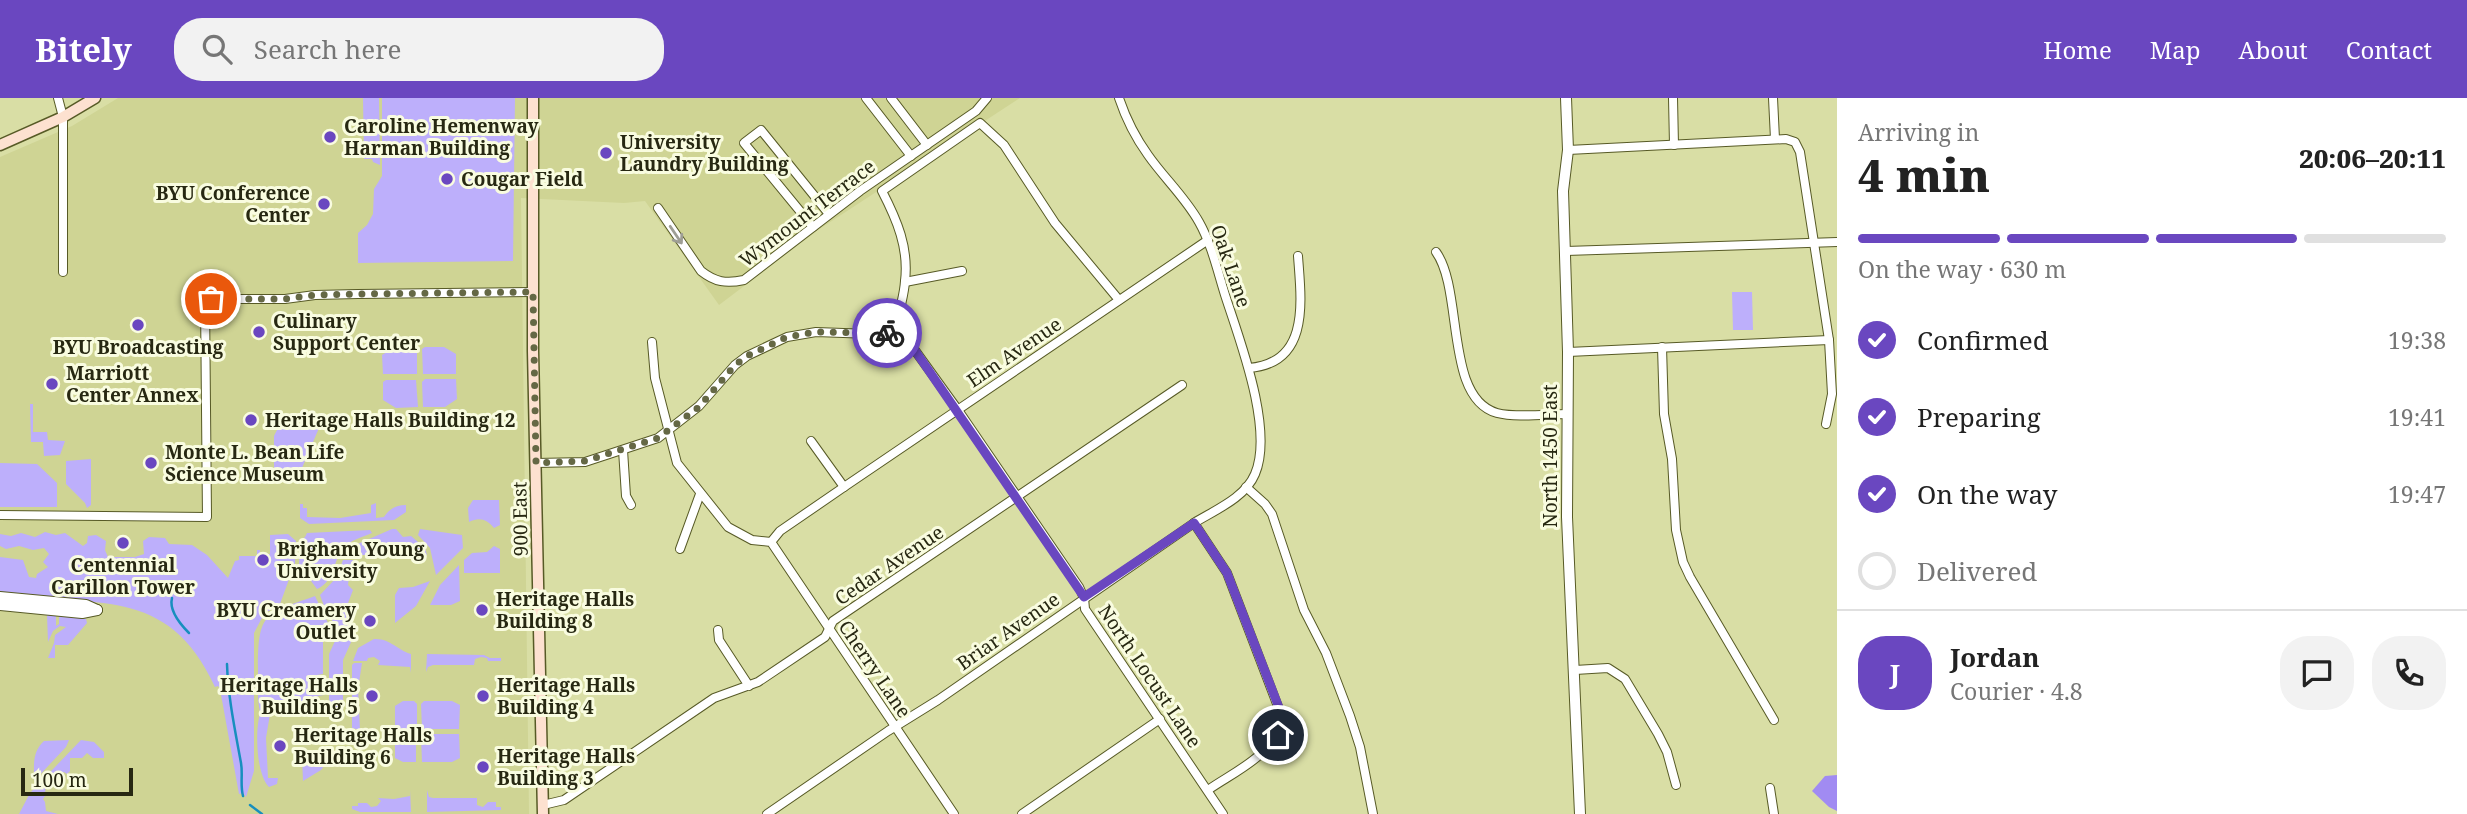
<!DOCTYPE html>
<html lang="en">
<head>
<meta charset="utf-8">
<style>
	body { margin:0; font-family:"Noto Serif",serif; background:#f2f2f2; color:#222; height:100vh; display:flex; flex-direction:column; font-size:26px; white-space:nowrap }
	* { box-sizing:border-box; margin:0 }
	p { font-size:23px; color:#767676 }
	.icon { flex:none; width:38px; height:38px; fill:none; stroke:currentColor; stroke-width:2; stroke-linecap:round; stroke-linejoin:round }
	.map { position:relative; flex:1; overflow:hidden }
	.panel { display:flex; flex-direction:column; background:#fff; width:630px }
	.panel>* { flex:none }
	.scale { position:absolute; left:21px; bottom:18px; width:112px; box-sizing:border-box; padding-left:7px; border:4px solid #272812; border-top:0; font-size:19px; line-height:24px; white-space:nowrap; color:#272812; -webkit-text-stroke:5px #f9fce0; paint-order:stroke }
	.pin { position:absolute; display:grid; place-items:center; width:60px; height:60px; color:#fff; margin:-30px; border:4px solid #fff; border-radius:50%; box-shadow:0 2px 7px #0007 }
	.courier { position:absolute; display:grid; place-items:center; width:70px; height:70px; margin:-35px; border:5px solid #6a47c0; border-radius:50%; background:#fff; color:#222; box-shadow:0 2px 9px #0007 }
	.head em { font-style:normal; font-weight:800 }
	.head div { display:flex; flex-direction:column-reverse }
	.head { display:flex; align-items:center; justify-content:space-between; height:119px; padding:0 21px }
	h1 { font-size:46px; font-weight:800; line-height:52px }
	.bar { display:grid; grid-template-columns:repeat(4,1fr); gap:10px 7px; align-content:center; height:84px; padding:0 21px }
	.bar i { height:9px; border-radius:5px; background:#e0e0e0 }
	.bar .active { background:#6a47c0 }
	.bar p { grid-column:span 4 }
	.line { display:flex; align-items:center; gap:18px; padding:0 21px; border-top:2px solid #e0e0e0 }
	.line div { flex:1 }
	.round { display:grid; place-items:center; flex:none; width:74px; height:74px; border-radius:28px; background:#f2f2f2 }
	ol { padding:0 21px; list-style:none }
	li { display:flex; align-items:center; gap:21px; height:77px }
	li p { margin-inline-start:auto }
	li .icon { padding:7px; border-radius:50%; background:#6a47c0; color:#fff; stroke-width:4 }
	li:last-child { color:#767676 }
	li i { width:38px; height:38px; border:4px solid #e0e0e0; border-radius:50% }
	header { display:flex; align-items:center; gap:42px; box-sizing:border-box; height:98px; padding:0 35px; background:#6a47c0; color:#fff }
	header strong { font-size:33px }
	nav { display:flex; gap:38px; margin-inline-start:auto; font-size:24px }
	.search { width:490px; height:63px; background:#f2f2f2; display:flex; align-items:center; gap:18px; box-sizing:border-box; padding:0 24px; border-radius:28px; color:#767676; font-size:26px }
	main { display:flex; flex:1; min-height:0 }
	.map>svg:first-child { display:block }
	.built { fill:#cfd494 }
	.green { fill:#bdaffb }
	.forest { fill:#a18bf2 }
	.lines { fill:none; stroke-linecap:round; stroke-linejoin:round }
	.stream { stroke:#178fbe; stroke-width:2.5 }
	.minor-casing { stroke:#575a26; stroke-width:10 }
	.tertiary-casing { stroke:#575a26; stroke-width:12 }
	.secondary-casing { stroke:#575a26; stroke-width:13 }
	.minor { stroke:#fff; stroke-width:8 }
	.tertiary { stroke:#fff; stroke-width:10 }
	.secondary { stroke:#fde1d0; stroke-width:10 }
	.oneway { stroke:#9e9e94 }
	.done { stroke:#656845; stroke-width:7; stroke-dasharray:0 12.6 }
	.route { stroke:#6a47c0; stroke-width:9 }
	.poi-dot { fill:#6a47c0; stroke:#f9fce0; stroke-width:2.5 }
	.labels { text-anchor:middle; stroke-width:6; stroke-linejoin:round; paint-order:stroke }
	.poi-label { font-size:19px; font-weight:bold; fill:#272812; stroke:#f9fce0; text-anchor:start }
	.street-label { font-size:19px; fill:#272812; stroke:#f9fce0 }
</style>
</head>
<body>
<header>
<strong>Bitely</strong>
<div class="search"><svg class="icon" aria-label="search" viewBox="0 0 24 24"><circle cx="10" cy="10" r="6"/><path d="M15 15l6 6"/></svg>Search here</div>
<nav><a>Home</a><a>Map</a><a>About</a><a>Contact</a></nav>
</header>
<main>
<div class="map">
<svg width="1837" height="716" viewBox="0 0 1837 716">
	<rect width="100%" height="100%" fill="#d9dea5"/>
	<polygon class="built" points="118,0 1020,0 818,132 719,207 645,103 624,105 521,100 529,716 0,716 0,59 72,28"/>
	<g class="green">
		<polygon points="363,0 379,0 380,67 373,64 372,61 364,61"/>
		<polygon points="382,0 515,0 513,163 358,165 358,135 367,127 373,116 374,91 382,78"/>
		<polygon points="1732,194 1752,194 1753,232 1733,232"/>
		<polygon points="395,249 417,251 417,276 383,276 382,257"/>
		<polygon points="425,249 444,249 456,256 456,276 423,276 422,251"/>
		<polygon points="425,281 456,281 457,301 445,309 423,309 422,284"/>
		<polygon points="386,282 416,282 418,309 396,310 383,302 383,284"/>
		<polygon points="30,306 33,306 33,334 47,334 48,342 65,343 60,357 44,358 43,344 31,344"/>
		<polygon points="278,330 319,330 296,384 282,384 274,380 274,338"/>
		<polygon points="91,361 91,407 87,410 85,405 66,386 66,363"/>
		<polygon points="0,365 37,366 57,385 57,409 0,409"/>
		<path d="M473,402H499L500,427L494,430C487,421 479,419 469,424L468,410Z"/>
		<path d="M376,405V420L384,419C389,411 396,407 406,407V414L394,422L309,426L300,420V406H303V410H307V419L340,420L371,415V407Z"/>
		<polygon points="392,431 396,431 403,439 411,438 425,450 427,457 416,458 416,455 370,454 368,457 358,457 357,459 344,459 353,448"/>
		<polygon points="420,431 462,437 463,450 436,477 430,450 418,437"/>
		<path d="M370,432L372,435C363,439 349,442 343,451C332,465 335,483 317,491L299,467L300,443L305,439L307,435Z"/>
		<path d="M45,434L56,437L65,435L83,448L87,445L88,438L96,437L106,443L105,452L108,459H135L144,456L143,443L149,439L165,440L169,446L192,447L207,457L228,480L235,463L239,462V458H257V452H260V456H270V437L288,436L296,443L295,465L280,506L264,516L254,535V673L246,699L243,695L239,696L220,591L218,588L215,589C168,485 92,510 0,496V459L23,462L29,479L36,480L37,476L48,469L43,464L49,456L44,450L33,452L19,448L6,451L0,448V436L11,438L21,435L35,439Z"/>
		<polygon points="494,448 500,451 500,475 464,475 464,462 472,455 487,454"/>
		<path d="M343,462H353L352,472L357,476L360,474L359,479H349L348,487L353,492L345,513L349,532C330,528 326,513 320,497L336,480Z"/>
		<polygon points="459,467 460,503 451,507 430,507 440,487"/>
		<polygon points="430,483 416,508 395,525 395,497 399,490 413,489"/>
		<path d="M315,498L328,525L337,533L333,536L332,531H323V576L317,577V597L324,598H318L316,601L330,613L329,617L332,615L335,618H291L287,611L282,609L273,614H260C257,600 258,584 258,570C258,514 265,516 315,498Z"/>
		<polygon points="37,515 56,515 56,528 59,526 59,516 86,521 87,525 68,547 55,547 55,560 48,560 54,545 55,537 66,529 60,528 53,533 48,544 47,517"/>
		<polygon points="347,538 352,542 343,562 343,619 329,602 329,556 335,543"/>
		<path d="M374,541C390,540 397,552 411,556V575L410,569L378,567L380,563L374,559L368,560L367,563H353L358,550Z"/>
		<polygon points="427,556 484,557 490,560 501,560 501,563 488,563 487,560 481,559 475,561 474,567 433,567 428,569 426,574"/>
		<polygon points="354,565 362,565 358,591 360,632 352,630 352,567"/>
		<polygon points="403,603 414,603 417,606 417,629 414,632 398,632 395,629 395,608"/>
		<polygon points="424,603 452,603 460,607 459,631 422,631 421,606"/>
		<path d="M260,616H270L266,640L268,680H278L277,686L269,689C256,676 255,632 260,616Z"/>
		<polygon points="397,636 416,637 416,664 403,664 395,660 395,639"/>
		<polygon points="424,636 459,636 460,660 452,664 422,664 421,639"/>
		<path d="M69,642L66,649L34,683C34,667 32,654 44,643Z"/>
		<polygon points="81,642 94,644 104,654 104,660 93,660 87,655 82,660 70,660 70,673 67,676 64,674 61,676 62,680 58,685 49,677 46,680 45,698 43,701 45,704 46,713 58,716 19,716 30,695"/>
		<polygon points="311,653 334,655 321,672 303,683 302,658"/>
		<polygon points="410,692 411,714 360,714 352,711 352,708 358,708 358,705 367,705 371,709 377,708 381,703 378,700 394,701 410,698"/>
		<polygon points="427,692 429,699 433,700 477,700 477,707 483,709 488,704 496,704 496,709 501,709 501,712 427,714"/>
	</g>
	<polygon class="forest" points="1837,677 1837,713 1829,709 1812,693 1825,678"/>
	<g class="lines">
		<g class="stream">
			<path d="M172,500C169,512 180,526 189,535"/>
			<path d="M227,566C228,599 235,632 241,665C243,676 240,687 243,698"/>
			<polyline points="250,707 262,716"/>
		</g>
		<g class="minor-casing">
			<g id="minor">
				<polyline points="58,0 63,19 63,174"/>
				<polyline points="866,0 911,58"/>
				<polyline points="891,0 927,47"/>
				<polyline points="1673,0 1674,47"/>
				<polyline points="1773,0 1775,41"/>
				<polyline points="1568,52 1786,41 1795,44 1800,54 1829,242 1832,296 1826,326"/>
				<path d="M658,110L701,173C715,184 726,186 744,182L860,93L976,13L987,0"/>
				<polyline points="813,129 744,45 761,32 829,116"/>
				<polyline points="1566,153 1837,144"/>
				<path d="M1436,154C1464,193 1444,300 1497,315C1516,320 1547,316 1568,316"/>
				<polyline points="905,184 962,173"/>
				<path d="M1119,202L1055,125L1004,47L980,25L882,93C897,122 909,150 905,183C904,201 897,215 898,233L914,251L958,312L1079,489L1084,500L1085,511L1223,716"/>
				<polyline points="652,244 655,280 677,365 728,429 752,442 771,444 954,716"/>
				<polyline points="1662,249 1664,316 1672,361 1676,432 1683,464 1690,479 1774,622"/>
				<polyline points="1568,254 1829,242"/>
				<path d="M1249,270C1311,265 1301,201 1298,158"/>
				<polyline points="811,343 844,389"/>
				<polyline points="623,352 626,398 631,407"/>
				<polyline points="536,365 585,364 658,340 699,308 735,267 747,258 787,239 816,234 871,236 898,233"/>
				<polyline points="1246,389 1265,406 1272,416 1304,512 1326,555 1350,618 1360,649 1373,716"/>
				<polyline points="0,417 207,419 205,201 285,201 315,197 358,196 533,194"/>
				<path d="M1194,425L1227,475L1282,619C1277,656 1235,673 1208,692"/>
				<polyline points="771,444 780,433 844,389 1208,142"/>
				<polyline points="680,451 700,396"/>
				<polyline points="718,532 719,542 749,588"/>
				<polyline points="1575,572 1608,570 1625,581 1658,636 1667,654 1676,687"/>
				<polyline points="1770,690 1774,716"/>
				<polyline points="543,707 564,702 714,600 758,584 825,539 833,523 1182,287"/>
				<path d="M767,716L888,633L938,602L1194,425C1215,412 1245,400 1255,376C1274,332 1240,243 1226,200C1218,175 1212,147 1199,124C1185,99 1164,80 1148,57C1135,39 1126,21 1119,0"/>
				<polyline points="1022,716 1160,621"/>
			</g>
		</g>
		<g class="tertiary-casing">
			<g id="tertiary">
				<polyline points="1566,0 1568,52 1563,93 1568,254 1567,419 1580,716"/>
				<polyline points="0,499 86,507 97,512"/>
				<polyline points="0,507 82,515 97,512"/>
			</g>
		</g>
		<g class="secondary-casing">
			<g id="secondary">
				<polyline points="533,0 533,253 543,716"/>
				<polyline points="0,47 63,19 95,0"/>
			</g>
		</g>
		<use href="#minor" class="minor"/>
		<use href="#tertiary" class="tertiary"/>
		<use href="#secondary" class="secondary"/>
	</g>
	<defs><path id="oneway-shaft" d="M-6 0H5M1.5-3L5.5 0L1.5 3" fill="none" stroke-width="1.6" stroke-linecap="round" stroke-linejoin="round" transform="scale(1.75)"/></defs>
	<use class="oneway" href="#oneway-shaft" transform="translate(676 137) rotate(56)"/>
	<g class="lines">
		<polyline class="done" points="211,201 285,201 315,197 358,196 533,194 536,365 585,363 658,340 699,309 735,267 747,258 787,239 816,234 887,235"/>
		<polyline class="route" points="887,235 898,233 914,251 1084,499 1194,425 1227,475 1278,607 1282,620 1278,637"/>
	</g>
	<g class="poi-dot">
		<circle cx="330" cy="39" r="7"/>
		<circle cx="606" cy="55" r="7"/>
		<circle cx="447" cy="81" r="7"/>
		<circle cx="324" cy="106" r="7"/>
		<circle cx="138" cy="227" r="7"/>
		<circle cx="259" cy="234" r="7"/>
		<circle cx="52" cy="286" r="7"/>
		<circle cx="251" cy="322" r="7"/>
		<circle cx="151" cy="365" r="7"/>
		<circle cx="123" cy="445" r="7"/>
		<circle cx="263" cy="462" r="7"/>
		<circle cx="482" cy="512" r="7"/>
		<circle cx="370" cy="523" r="7"/>
		<circle cx="372" cy="598" r="7"/>
		<circle cx="483" cy="598" r="7"/>
		<circle cx="280" cy="648" r="7"/>
		<circle cx="483" cy="669" r="7"/>
	</g>
	<g class="labels">
		<g class="poi-label">
			<text x="344" y="35">Caroline Hemenway<tspan x="344" dy="22">Harman Building</tspan></text>
			<text x="620" y="51">University<tspan x="620" dy="22">Laundry Building</tspan></text>
			<text x="461" y="88">Cougar Field</text>
			<text x="310" y="102" text-anchor="end">BYU Conference<tspan x="310" dy="22">Center</tspan></text>
			<text x="273" y="230">Culinary<tspan x="273" dy="22">Support Center</tspan></text>
			<text x="138" y="256" text-anchor="middle">BYU Broadcasting</text>
			<text x="66" y="282">Marriott<tspan x="66" dy="22">Center Annex</tspan></text>
			<text x="265" y="329">Heritage Halls Building 12</text>
			<text x="165" y="361">Monte L. Bean Life<tspan x="165" dy="22">Science Museum</tspan></text>
			<text x="277" y="458">Brigham Young<tspan x="277" dy="22">University</tspan></text>
			<text x="123" y="474" text-anchor="middle">Centennial<tspan x="123" dy="22">Carillon Tower</tspan></text>
			<text x="496" y="508">Heritage Halls<tspan x="496" dy="22">Building 8</tspan></text>
			<text x="356" y="519" text-anchor="end">BYU Creamery<tspan x="356" dy="22">Outlet</tspan></text>
			<text x="358" y="594" text-anchor="end">Heritage Halls<tspan x="358" dy="22">Building 5</tspan></text>
			<text x="497" y="594">Heritage Halls<tspan x="497" dy="22">Building 4</tspan></text>
			<text x="294" y="644">Heritage Halls<tspan x="294" dy="22">Building 6</tspan></text>
			<text x="497" y="665">Heritage Halls<tspan x="497" dy="22">Building 3</tspan></text>
		</g>
		<g class="street-label">
			<text transform="translate(807 115) rotate(-37)" y="7">Wymount Terrace</text>
			<text transform="translate(1231 168) rotate(71)" y="7">Oak Lane</text>
			<text transform="translate(1014 254) rotate(-34)" y="7">Elm Avenue</text>
			<text transform="translate(1550 358) rotate(-90)" y="7">North 1450 East</text>
			<text transform="translate(520 421) rotate(-91)" y="7">900 East</text>
			<text transform="translate(889 467) rotate(-34)" y="7">Cedar Avenue</text>
			<text transform="translate(1008 533) rotate(-35)" y="7">Briar Avenue</text>
			<text transform="translate(875 571) rotate(56)" y="7">Cherry Lane</text>
			<text transform="translate(1150 578) rotate(56)" y="7">North Locust Lane</text>
		</g>
	</g>
</svg>
<div class="scale">100 m</div>
<div class="pin" style="left:211px;top:201px;background:#ea580c"><svg class="icon" aria-label="bag" viewBox="0 0 24 24"><path d="M5 8h14l-1 12H6zM9 8a3 3 0 0 1 6 0"/></svg></div>
<div class="pin" style="left:1278px;top:637px;background:#1f2937"><svg class="icon" aria-label="home" viewBox="0 0 24 24"><path d="M3 11l9-7 9 7M6 9v11h12V9"/></svg></div>
<div class="courier" style="left:887px;top:235px"><svg class="icon" aria-label="bike" viewBox="0 0 24 24"><circle cx="6" cy="16" r="4"/><circle cx="18" cy="16" r="4"/><path d="M6 16l4-8h5l3 8M10 8l3 8H6M13 5h3"/></svg></div>
</div>
<section class="panel">
<div class="head"><div><h1>4 min</h1><p>Arriving in</p></div><em>20:06–20:11</em></div>
<div class="bar"><i class="active"></i><i class="active"></i><i class="active"></i><i></i><p>On the way · 630 m</p></div>
<ol>
<li><svg class="icon" aria-label="check" viewBox="0 0 24 24"><path d="M5 12l5 5 9-10"/></svg>Confirmed<p>19:38</p></li>
<li><svg class="icon" aria-label="check" viewBox="0 0 24 24"><path d="M5 12l5 5 9-10"/></svg>Preparing<p>19:41</p></li>
<li><svg class="icon" aria-label="check" viewBox="0 0 24 24"><path d="M5 12l5 5 9-10"/></svg>On the way<p>19:47</p></li>
<li><i></i>Delivered</li>
</ol>
<div class="line" style="height:126px"><b class="round" style="background:#6a47c0;color:#fff">J</b><div><b>Jordan</b><p>Courier · 4.8</p></div><a class="round"><svg class="icon" aria-label="chat" viewBox="0 0 24 24"><path d="M4 5h16v11H9l-5 4z"/></svg></a><a class="round"><svg class="icon" aria-label="phone" viewBox="0 0 24 24"><path d="M5 4h4l2 5-3 2q2 4 5 5l2-3 5 2v4C11 20 4 13 5 4z"/></svg></a></div>
</section>
</main>
</body>
</html>
